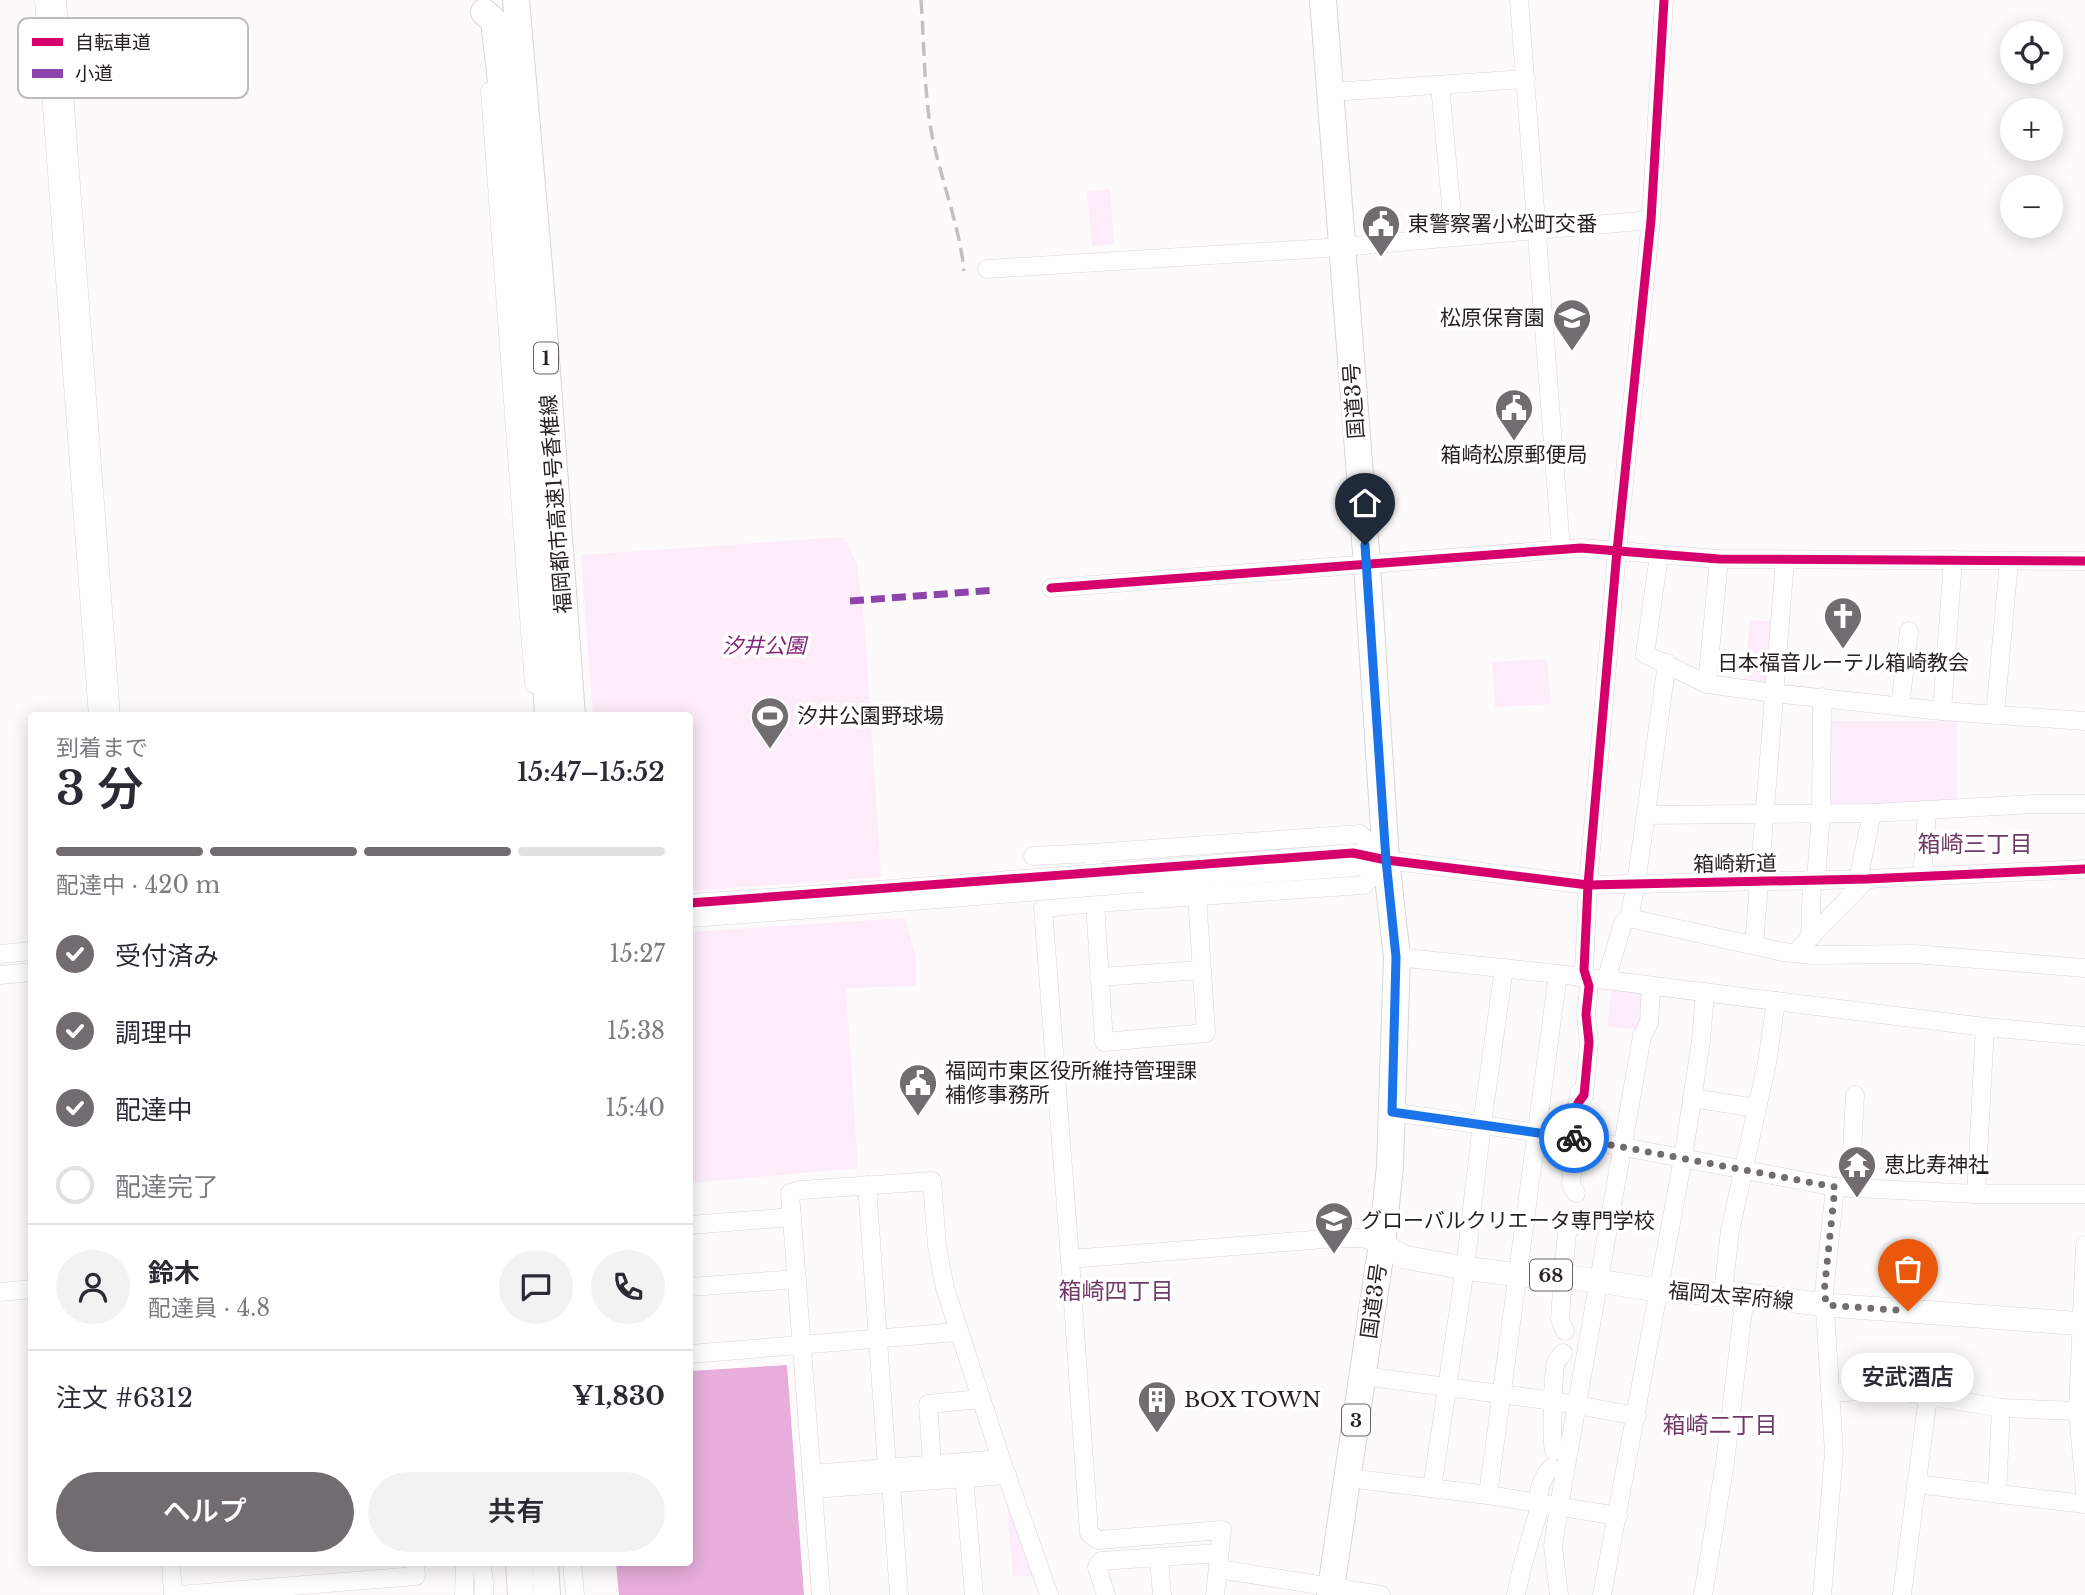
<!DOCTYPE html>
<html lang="ja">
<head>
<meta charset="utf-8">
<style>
	body { margin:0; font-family:"Libre Baskerville","Noto Sans JP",serif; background:#f2f2f3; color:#2b2b33; height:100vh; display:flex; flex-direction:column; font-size:26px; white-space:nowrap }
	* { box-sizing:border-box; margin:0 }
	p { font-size:23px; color:#7c7c81 }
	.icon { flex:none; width:38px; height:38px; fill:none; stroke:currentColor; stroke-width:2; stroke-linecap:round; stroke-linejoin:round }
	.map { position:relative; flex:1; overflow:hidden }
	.sheet { position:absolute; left:28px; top:712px; width:665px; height:854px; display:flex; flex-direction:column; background:#fff; border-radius:7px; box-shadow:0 4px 18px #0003 }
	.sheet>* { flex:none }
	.controls { position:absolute; left:2000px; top:21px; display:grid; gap:14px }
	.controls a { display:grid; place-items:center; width:63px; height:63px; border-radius:50%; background:#fff; box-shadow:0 4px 18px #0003; font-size:35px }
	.pin { position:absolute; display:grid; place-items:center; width:60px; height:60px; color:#fff; margin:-72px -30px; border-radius:50% 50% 50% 0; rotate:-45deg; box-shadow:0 0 7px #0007 }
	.pin .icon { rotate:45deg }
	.courier { position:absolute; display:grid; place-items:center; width:70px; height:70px; margin:-35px; border:5px solid #1a73e8; border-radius:50%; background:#fff; color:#222; box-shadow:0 2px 9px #0007 }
	.bubble { position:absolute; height:49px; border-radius:24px; background:#fff; box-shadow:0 4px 18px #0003; font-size:23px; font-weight:600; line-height:49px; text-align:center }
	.overview em { font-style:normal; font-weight:600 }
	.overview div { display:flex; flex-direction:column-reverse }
	.overview { display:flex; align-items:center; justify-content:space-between; height:119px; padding:0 28px }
	h1 { font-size:46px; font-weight:600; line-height:52px }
	.bar { display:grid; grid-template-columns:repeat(4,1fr); gap:10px 7px; align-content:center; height:84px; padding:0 28px }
	.bar i { height:9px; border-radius:5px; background:#e1e1e2 }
	.bar .on { background:#716c70 }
	.bar p { grid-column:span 4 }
	.line { display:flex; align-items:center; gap:18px; padding:0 28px; border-top:2px solid #e1e1e2 }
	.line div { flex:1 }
	.round { display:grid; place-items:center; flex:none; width:74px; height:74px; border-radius:37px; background:#f2f2f3 }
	ol { padding:0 28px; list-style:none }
	li { display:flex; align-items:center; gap:21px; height:77px }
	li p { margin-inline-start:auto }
	li .icon { padding:7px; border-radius:50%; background:#716c70; color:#fff; stroke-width:4 }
	li:last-child { color:#7c7c81 }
	li i { width:38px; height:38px; border:4px solid #e1e1e2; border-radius:50% }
	.button { display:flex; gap:14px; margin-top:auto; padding:14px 28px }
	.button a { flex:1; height:80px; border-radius:42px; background:#716c70; color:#fff; font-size:28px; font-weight:600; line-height:80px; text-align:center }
	.button a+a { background:#f2f2f3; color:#2b2b33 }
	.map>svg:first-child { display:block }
	.green { fill:#fdecf9 }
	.water { fill:#e7addb }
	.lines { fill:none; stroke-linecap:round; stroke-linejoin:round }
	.minor-casing { stroke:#d9d4d8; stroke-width:19 }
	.major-casing { stroke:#d9d4d8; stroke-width:24 }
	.highway-casing { stroke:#d9d4d8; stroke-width:28 }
	.minor { stroke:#fffeff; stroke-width:18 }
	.major { stroke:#fffeff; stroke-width:23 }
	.highway { stroke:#fffeff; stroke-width:26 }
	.rail { stroke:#c2c1c2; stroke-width:3.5; stroke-dasharray:14 7; stroke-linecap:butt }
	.minor-bridge-casing { stroke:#d9d4d8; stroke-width:19; stroke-linecap:butt }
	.minor-bridge { stroke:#fffeff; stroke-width:18 }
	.quiet { stroke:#8e44ad; stroke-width:7; stroke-dasharray:14 7; stroke-linecap:butt }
	.cycleway-casing { stroke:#fff; stroke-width:13 }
	.cycleway { stroke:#d6006c; stroke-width:9 }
	.done { stroke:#716c70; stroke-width:7; stroke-dasharray:0 12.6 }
	.route { stroke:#1a73e8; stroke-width:9 }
	.labels { text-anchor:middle; stroke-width:7; stroke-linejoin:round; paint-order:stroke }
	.shield { fill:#fff; stroke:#676266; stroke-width:2 }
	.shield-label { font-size:19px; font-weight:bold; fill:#261f24 }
	.poi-label { font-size:21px; fill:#261f24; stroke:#fff; text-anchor:start }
	.street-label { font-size:21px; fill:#261f24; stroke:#fff }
	.park-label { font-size:21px; font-style:italic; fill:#832576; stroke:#fff }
	.neighbourhood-label { font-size:23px; fill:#703966; stroke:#fff }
	.key { fill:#fff; stroke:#bebcbd; stroke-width:2 }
	.key-label { font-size:19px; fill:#261f24 }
</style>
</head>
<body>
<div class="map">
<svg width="2085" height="1595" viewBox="0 0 2085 1595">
	<rect width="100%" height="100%" fill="#fdfafc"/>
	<g class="green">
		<polygon points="1110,189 1114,244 1092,246 1087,192"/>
		<polygon points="844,537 857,564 865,628 881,877 690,891 690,716 593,716 581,555"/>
		<polygon points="1750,620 1773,622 1766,682 1744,680"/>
		<polygon points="1547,659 1551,704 1495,707 1492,662"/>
		<polygon points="1831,721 1957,721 1957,802 1831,805"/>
		<polygon points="905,918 916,957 916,986 846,988 858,1168 690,1183 690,932"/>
		<polygon points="1612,987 1648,991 1640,1030 1607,1026"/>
		<polygon points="1007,1505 1013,1506 1037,1576 1013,1576"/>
	</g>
	<polygon class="water" points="787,1365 804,1595 619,1595 616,1563 690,1563 690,1371"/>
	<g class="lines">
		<g class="minor-casing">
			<g id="minor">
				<polyline points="44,0 98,716"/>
				<polyline points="57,0 111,716"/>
				<polyline points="1519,0 1561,549"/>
				<polyline points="1440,85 1454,237"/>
				<polyline points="490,91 534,684"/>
				<polyline points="1331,92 1526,79"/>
				<polyline points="987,269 1342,247 1651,220"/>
				<polyline points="1659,555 1645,654 1707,684 1774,693 1942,711 2085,721"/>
				<polyline points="1051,588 1581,548 1719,559 2085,561"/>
				<polyline points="1707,684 1719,559"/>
				<polyline points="1900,706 1909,631"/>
				<polyline points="1942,711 1953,560"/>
				<polyline points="1995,715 2009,561"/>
				<polyline points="1647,815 1872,813 2036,804 2085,804"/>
				<polygon points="1360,834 1386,860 1364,885 1095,903 1093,853"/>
				<polyline points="1033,856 1093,853"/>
				<polyline points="1141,870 1353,853 1386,860 1588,885 1867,879 2085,869"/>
				<polyline points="1922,877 1927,812"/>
				<polyline points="1816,880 1821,813 1822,697"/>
				<polyline points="1858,880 1872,813"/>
				<polyline points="1142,883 1355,867 1379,861"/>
				<polyline points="690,903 798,896"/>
				<polyline points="690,918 800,910"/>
				<polyline points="1629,918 1783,952 1812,955 1914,954 2085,968"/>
				<polyline points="1810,938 1812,880"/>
				<polyline points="1754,945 1785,560"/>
				<polyline points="1795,953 1867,879"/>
				<polyline points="0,954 32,951"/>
				<polyline points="1397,957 1558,974 1985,1027 2085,1036"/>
				<polyline points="0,975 32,972"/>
				<polyline points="1099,977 1202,970"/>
				<polyline points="1606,980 1623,923 1629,918 1636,884 1667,663"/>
				<polyline points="1692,1098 1756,1108"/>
				<polyline points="1578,1103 1584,1095 1589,1042 1586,1014 1589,986 1584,970 1588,885 1617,551 1651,220 1664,0"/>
				<polyline points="1392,1112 1587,1140 1835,1187 1976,1194 2085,1194"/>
				<polyline points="867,1185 887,1467"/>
				<polyline points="1850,1188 1855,1095"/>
				<polyline points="1576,1193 1571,1185 1579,1093"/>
				<polyline points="1976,1194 1985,1027"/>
				<polyline points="690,1225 792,1217"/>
				<polyline points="2085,1245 2078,1411 2085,1492"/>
				<polyline points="1070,1259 1043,908 1095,903 1104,1042 1206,1033 1197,895"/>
				<polyline points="690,1287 797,1279"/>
				<polyline points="0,1292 32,1289"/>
				<polyline points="1723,1292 1730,1231 1767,1063 1776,1001"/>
				<polyline points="1565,1331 1560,1319 1563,1276 1567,1232 1574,1224"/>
				<polyline points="690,1354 958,1332"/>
				<polyline points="1363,1376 1554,1401 1637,1416"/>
				<polyline points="1831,1393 1887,1389 2001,1408 2078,1411"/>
				<path d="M1554,1451C1551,1443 1553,1371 1556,1362C1558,1358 1561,1356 1563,1353"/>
				<polyline points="932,1464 928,1404 981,1399"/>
				<polyline points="812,1474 1001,1459"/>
				<polyline points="964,1477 974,1595"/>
				<polyline points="1348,1478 1488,1495 1618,1516"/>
				<polyline points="891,1483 899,1595"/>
				<polyline points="1916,1484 2085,1504"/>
				<polyline points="1432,1488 1465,1268 1482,1124 1504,968"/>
				<polyline points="813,1489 1007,1475"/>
				<polyline points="1997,1494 2001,1408"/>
				<polyline points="1488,1495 1558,974"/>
				<polyline points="1159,1558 1162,1595"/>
				<polyline points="171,1563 173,1595"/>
				<polyline points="481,1563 484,1581 484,1595"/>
				<polyline points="572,1563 575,1595"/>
				<polyline points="1219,1569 1381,1595"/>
				<polyline points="180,1595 416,1576 415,1563"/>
				<polyline points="464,1595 465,1563"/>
				<polyline points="821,1595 790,1193 801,1190 932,1181 937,1246 945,1288 1001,1459 1049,1595"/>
				<polyline points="1106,1595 1097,1567 1101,1561 1219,1553"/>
				<polyline points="1215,1595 1222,1530 1098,1540 1089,1533 1070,1259 1325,1239 1362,1238 1382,1244"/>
				<path d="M1516,1595L1522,1567L1540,1506C1536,1494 1542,1477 1551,1468"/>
				<polyline points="1559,1595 1553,1546 1559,1506 1642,1036 1649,1023 1651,986"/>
				<polyline points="1602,1595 1683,1158 1701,1041 1705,992"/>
				<polyline points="1703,1595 1725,1463 1745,1294"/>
				<polyline points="1822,1595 1834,1453 1824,1293 1835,1187"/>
				<polyline points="1902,1595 1928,1397"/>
			</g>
		</g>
		<g class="major-casing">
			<polyline id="major" points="1382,1244 1404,1257 1465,1268 1518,1275 1563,1276 1658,1290 1723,1295 1723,1292 1827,1305 2085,1324"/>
		</g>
		<g class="highway-casing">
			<g id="highway">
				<polyline points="516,0 541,290 572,716"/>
				<polyline points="1323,0 1367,565 1386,860 1397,957 1390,1166 1382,1244 1330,1595"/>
				<path d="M484,12L494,21C522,252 536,484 548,716"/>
				<polyline points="519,1563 521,1595"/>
				<polyline points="545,1563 547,1595"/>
			</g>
		</g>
		<use href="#minor" class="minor"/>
		<use href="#major" class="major"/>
		<use href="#highway" class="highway"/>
		<path class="rail" d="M921,0C924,40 924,85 930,124C938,174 959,221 964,271"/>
		<g class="minor-bridge-casing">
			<g id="minor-bridge">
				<polyline points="798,896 1141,870"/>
				<polyline points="800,910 1142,883"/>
			</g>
		</g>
		<use href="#minor-bridge" class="minor-bridge"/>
		<polyline class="quiet" points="850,601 996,590"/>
		<g class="cycleway-casing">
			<g id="cycleway">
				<polyline points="1051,588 1581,548 1719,559 2085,561"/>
				<polyline points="690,903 1353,853 1386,860 1588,885 1867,879 2085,869"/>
				<polyline points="1578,1103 1584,1095 1589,1042 1586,1014 1589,986 1584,970 1588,885 1617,551 1651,220 1664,0"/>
			</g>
		</g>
		<use href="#cycleway" class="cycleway"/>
	</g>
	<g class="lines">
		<polyline class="done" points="1574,1138 1835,1187 1824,1293 1827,1305 1908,1311"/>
		<polyline class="route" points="1365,545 1386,860 1396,957 1392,1112 1574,1138"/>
	</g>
	<defs>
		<g id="civic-pin" transform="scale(2.0125)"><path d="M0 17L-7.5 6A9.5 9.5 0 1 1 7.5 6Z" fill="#716c70" stroke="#fff"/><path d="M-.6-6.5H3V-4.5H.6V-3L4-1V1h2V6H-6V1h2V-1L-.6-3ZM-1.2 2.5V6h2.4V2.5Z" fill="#fff"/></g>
		<g id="school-pin" transform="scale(2.0125)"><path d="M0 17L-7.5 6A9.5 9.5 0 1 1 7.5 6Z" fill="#716c70" stroke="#fff"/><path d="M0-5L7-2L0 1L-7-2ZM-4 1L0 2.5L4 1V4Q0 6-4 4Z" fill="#fff"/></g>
		<g id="church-pin" transform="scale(2.0125)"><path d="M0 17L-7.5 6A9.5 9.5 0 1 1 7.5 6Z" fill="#716c70" stroke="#fff"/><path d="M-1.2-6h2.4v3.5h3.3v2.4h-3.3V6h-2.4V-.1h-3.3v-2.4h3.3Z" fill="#fff"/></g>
		<g id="stadium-pin" transform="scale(2.0125)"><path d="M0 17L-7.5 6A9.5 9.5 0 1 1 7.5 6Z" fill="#716c70" stroke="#fff"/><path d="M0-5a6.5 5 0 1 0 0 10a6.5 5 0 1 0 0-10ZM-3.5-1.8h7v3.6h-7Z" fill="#fff"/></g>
		<g id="temple-pin" transform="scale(2.0125)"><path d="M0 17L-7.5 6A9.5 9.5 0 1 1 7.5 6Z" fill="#716c70" stroke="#fff"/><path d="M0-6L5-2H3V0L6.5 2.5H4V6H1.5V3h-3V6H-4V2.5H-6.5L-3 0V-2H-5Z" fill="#fff"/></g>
		<g id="university-pin" transform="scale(2.0125)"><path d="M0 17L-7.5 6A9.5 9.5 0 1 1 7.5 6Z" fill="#716c70" stroke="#fff"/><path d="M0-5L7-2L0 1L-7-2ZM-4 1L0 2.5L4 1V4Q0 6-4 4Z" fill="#fff"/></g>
		<g id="building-pin" transform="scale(2.0125)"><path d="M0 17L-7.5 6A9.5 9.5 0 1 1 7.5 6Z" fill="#716c70" stroke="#fff"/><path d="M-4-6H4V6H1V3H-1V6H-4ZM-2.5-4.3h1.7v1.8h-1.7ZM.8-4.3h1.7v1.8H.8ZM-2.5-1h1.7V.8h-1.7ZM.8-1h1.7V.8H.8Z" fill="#fff"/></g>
	</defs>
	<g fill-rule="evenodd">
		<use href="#civic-pin" x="1381" y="224"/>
		<use href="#school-pin" x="1572" y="318"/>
		<use href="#civic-pin" x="1514" y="408"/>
		<use href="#church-pin" x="1843" y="616"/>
		<use href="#stadium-pin" x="770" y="716"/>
		<use href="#civic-pin" x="918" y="1083"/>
		<use href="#temple-pin" x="1857" y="1165"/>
		<use href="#university-pin" x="1334" y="1221"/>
		<use href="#building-pin" x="1157" y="1400"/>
	</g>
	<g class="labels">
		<g class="shield">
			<rect x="534" y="342.5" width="24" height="31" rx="5"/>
			<rect x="1530" y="1259.5" width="42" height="31" rx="5"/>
			<rect x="1342" y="1404.5" width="28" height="31" rx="5"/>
		</g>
		<g class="shield-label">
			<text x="546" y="365">1</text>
			<text x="1551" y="1282">68</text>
			<text x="1356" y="1427">3</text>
		</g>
		<g class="poi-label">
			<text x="1408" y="231">東警察署小松町交番</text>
			<text x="1545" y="325" text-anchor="end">松原保育園</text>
			<text x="1514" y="462" text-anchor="middle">箱崎松原郵便局</text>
			<text x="1843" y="670" text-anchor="middle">日本福音ルーテル箱崎教会</text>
			<text x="797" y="723">汐井公園野球場</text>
			<text x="945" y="1078">福岡市東区役所維持管理課<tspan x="945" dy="24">補修事務所</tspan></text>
			<text x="1884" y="1172">恵比寿神社</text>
			<text x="1361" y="1228">グローバルクリエータ専門学校</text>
			<text x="1184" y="1407">BOX TOWN</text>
		</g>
		<g class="street-label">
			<text transform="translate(1354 401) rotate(-94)" y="7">国道3号</text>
			<text transform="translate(556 504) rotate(-94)" y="7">福岡都市高速1号香椎線</text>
			<text transform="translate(1735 864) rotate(-1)" y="7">箱崎新道</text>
			<text transform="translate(1731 1296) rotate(5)" y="7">福岡太宰府線</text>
			<text transform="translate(1374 1301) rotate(-82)" y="7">国道3号</text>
		</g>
		<g class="park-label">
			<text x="764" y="653">汐井公園</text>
		</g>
		<g class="neighbourhood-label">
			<text x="1975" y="852">箱崎三丁目</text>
			<text x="1116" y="1299">箱崎四丁目</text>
			<text x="1720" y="1433">箱崎二丁目</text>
		</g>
	</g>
	<rect x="18" y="18" width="230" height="80" rx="10" class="key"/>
	<rect x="32" y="38" width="31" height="8" fill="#d6006c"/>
	<rect x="32" y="69" width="31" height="9" fill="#8e44ad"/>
	<g class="key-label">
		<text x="75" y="49">自転車道</text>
		<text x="75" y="80">小道</text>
	</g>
</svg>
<div class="controls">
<a><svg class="icon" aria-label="locate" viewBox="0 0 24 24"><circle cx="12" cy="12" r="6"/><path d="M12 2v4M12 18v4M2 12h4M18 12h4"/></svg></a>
<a>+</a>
<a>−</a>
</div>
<div class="pin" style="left:1908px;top:1311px;background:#ea580c"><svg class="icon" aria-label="bag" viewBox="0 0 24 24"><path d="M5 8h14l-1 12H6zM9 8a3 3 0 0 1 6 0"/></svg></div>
<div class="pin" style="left:1365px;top:545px;background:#1f2937"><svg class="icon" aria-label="home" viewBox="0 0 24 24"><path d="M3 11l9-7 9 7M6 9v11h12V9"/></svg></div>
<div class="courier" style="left:1574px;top:1138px"><svg class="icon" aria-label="bike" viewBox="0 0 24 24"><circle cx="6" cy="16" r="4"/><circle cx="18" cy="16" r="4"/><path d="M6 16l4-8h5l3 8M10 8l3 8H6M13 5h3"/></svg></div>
<div class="bubble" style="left:1841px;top:1353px;width:133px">安武酒店</div>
<section class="sheet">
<div class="overview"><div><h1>3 分</h1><p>到着まで</p></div><em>15:47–15:52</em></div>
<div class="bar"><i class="on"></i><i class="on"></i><i class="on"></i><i></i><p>配達中 · 420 m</p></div>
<ol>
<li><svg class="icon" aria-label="check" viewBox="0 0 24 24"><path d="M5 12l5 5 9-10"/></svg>受付済み<p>15:27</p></li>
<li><svg class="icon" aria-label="check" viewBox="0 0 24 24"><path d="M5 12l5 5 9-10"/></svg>調理中<p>15:38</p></li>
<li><svg class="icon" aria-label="check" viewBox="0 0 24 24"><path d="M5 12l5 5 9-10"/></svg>配達中<p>15:40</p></li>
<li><i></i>配達完了</li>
</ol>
<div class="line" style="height:126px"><a class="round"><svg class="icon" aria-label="person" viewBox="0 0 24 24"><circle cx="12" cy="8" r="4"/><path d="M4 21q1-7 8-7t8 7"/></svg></a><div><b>鈴木</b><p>配達員 · 4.8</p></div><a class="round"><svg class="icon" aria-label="chat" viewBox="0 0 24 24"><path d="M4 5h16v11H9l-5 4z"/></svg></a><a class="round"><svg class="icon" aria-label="phone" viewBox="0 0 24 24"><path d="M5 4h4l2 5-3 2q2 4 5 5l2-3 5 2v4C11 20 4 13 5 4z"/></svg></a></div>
<div class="line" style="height:91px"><div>注文 #6312</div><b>¥1,830</b></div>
<div class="button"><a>ヘルプ</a><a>共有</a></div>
</section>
</div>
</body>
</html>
